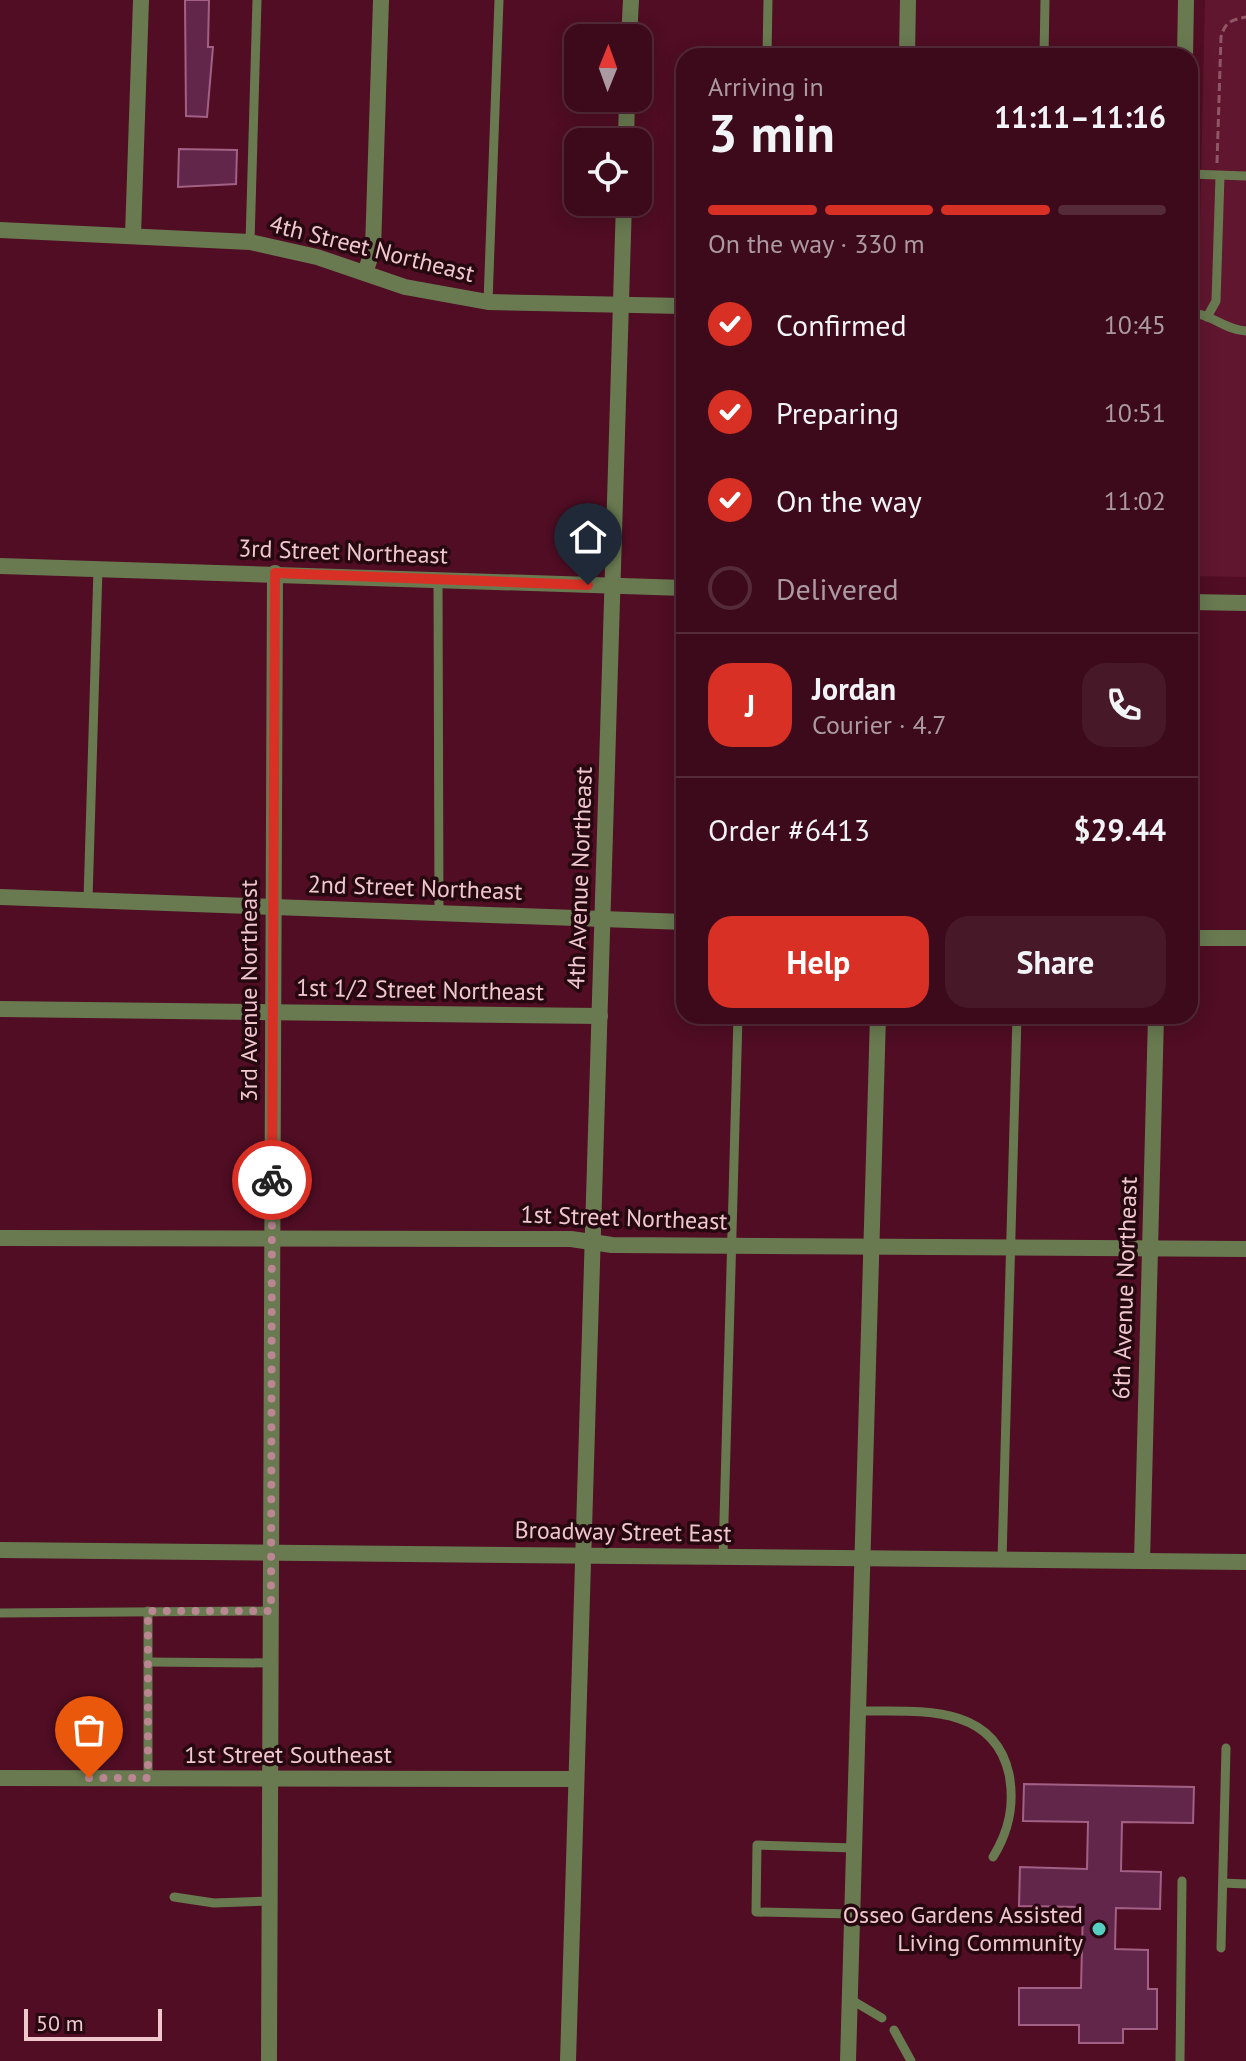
<!DOCTYPE html>
<html lang="en">
<head>
<meta charset="utf-8">
<style>
	body { margin:0; font-family:"PT Sans",sans-serif; background:#471827; color:#f1f3f6; height:100vh; display:flex; flex-direction:column; font-size:30px; white-space:nowrap }
	* { box-sizing:border-box; margin:0 }
	p { font-size:26px; color:#ac9aa2 }
	.icon { flex:none; width:44px; height:44px; fill:none; stroke:currentColor; stroke-width:2; stroke-linecap:round; stroke-linejoin:round }
	.map { position:relative; flex:1; overflow:hidden }
	.panel { position:absolute; left:676px; top:48px; width:522px; height:976px; display:flex; flex-direction:column; background:#3c0a1a; border-radius:24px; box-shadow:0 4px 20px #0003,0 0 0 2px #552b39 }
	.panel>* { flex:none }
	.needle { width:52px; rotate:1deg }
	.fabs { position:absolute; left:564px; top:24px; display:grid; gap:16px }
	.fabs a { display:grid; place-items:center; width:88px; height:88px; border-radius:16px; background:#3c0a1a; box-shadow:0 4px 20px #0003,0 0 0 2px #552b39; font-size:40px }
	.scale { position:absolute; left:24px; bottom:20px; width:138px; box-sizing:border-box; padding-left:8px; border:4px solid #f1c7ce; border-top:0; font-size:22px; line-height:28px; white-space:nowrap; color:#f1c7ce; -webkit-text-stroke:6px #250810; paint-order:stroke }
	.pin { position:absolute; display:grid; place-items:center; width:68px; height:68px; color:#fff; margin:-82px -34px; border-radius:50% 50% 50% 0; rotate:-45deg; box-shadow:0 0 8px #0007 }
	.pin .icon { rotate:45deg }
	.courier { position:absolute; display:grid; place-items:center; width:80px; height:80px; margin:-40px; border:6px solid #d93025; border-radius:50%; background:#fff; color:#222; box-shadow:0 2px 10px #0007 }
	.overview em { font-style:normal; font-weight:600 }
	.overview div { display:flex; flex-direction:column-reverse }
	.overview { display:flex; align-items:center; justify-content:space-between; height:136px; padding:0 32px }
	h1 { font-size:52px; font-weight:600; line-height:60px }
	.bar { display:grid; grid-template-columns:repeat(4,1fr); gap:12px 8px; align-content:center; height:96px; padding:0 32px }
	.bar i { height:10px; border-radius:6px; background:#552b39 }
	.bar .active { background:#d93025 }
	.bar p { grid-column:span 4 }
	.line { display:flex; align-items:center; gap:20px; padding:0 32px; border-top:2px solid #552b39 }
	.line div { flex:1 }
	.round { display:grid; place-items:center; flex:none; width:84px; height:84px; border-radius:24px; background:#471827 }
	ol { padding:0 32px; list-style:none }
	li { display:flex; align-items:center; gap:24px; height:88px }
	li p { margin-inline-start:auto }
	li .icon { padding:8px; border-radius:50%; background:#d93025; color:#fff; stroke-width:4 }
	li:last-child { color:#ac9aa2 }
	li i { width:44px; height:44px; border:4px solid #552b39; border-radius:50% }
	.cta { display:flex; gap:16px; margin-top:auto; padding:16px 32px }
	.cta a { flex:1; height:92px; border-radius:24px; background:#d93025; color:#fff; font-size:32px; font-weight:600; line-height:92px; text-align:center }
	.cta a+a { background:#471827; color:#f1f3f6 }
	.map>svg:first-child { display:block }
	.built { fill:#60162e }
	.building { fill:#62264a; stroke:#a26085; stroke-width:2 }
	.lines { fill:none; stroke-linecap:round; stroke-linejoin:round }
	.path { stroke:#905767; stroke-width:3; stroke-dasharray:8 4; stroke-linecap:butt }
	.service { stroke:#697a51; stroke-width:9 }
	.minor { stroke:#697a51; stroke-width:16 }
	.done { stroke:#b98692; stroke-width:8; stroke-dasharray:0 14.4 }
	.route { stroke:#d93025; stroke-width:10 }
	.poi-dot { fill:#57cec2; stroke:#250810; stroke-width:3 }
	.labels { text-anchor:middle; stroke-width:7; stroke-linejoin:round; paint-order:stroke }
	.street-label { font-size:24px; fill:#f1c7ce; stroke:#250810 }
	.poi-label { font-size:24px; fill:#f1c7ce; stroke:#250810; text-anchor:end }
</style>
</head>
<body>
<div class="map">
<svg width="1246" height="2061" viewBox="0 0 1246 2061">
	<rect width="100%" height="100%" fill="#500d23"/>
	<polygon class="built" points="1205,0 1246,0 1246,577 1192,576"/>
	<g class="building">
		<polygon points="185,0 209,0 208,47 213,47 207,117 186,116"/>
		<polygon points="179,149 237,150 236,184 178,187"/>
		<polygon points="1024,1784 1194,1787 1193,1823 1122,1822 1121,1871 1161,1872 1160,1909 1116,1908 1115,1949 1148,1950 1148,1989 1157,1989 1157,2029 1123,2029 1123,2043 1079,2043 1079,2025 1019,2025 1019,1988 1081,1988 1083,1907 1019,1906 1020,1867 1087,1869 1088,1822 1023,1821"/>
	</g>
	<g class="lines">
		<path class="path" d="M1217,163L1221,37C1225,22 1231,20 1246,17"/>
		<g class="service">
			<polyline points="767,56 768,0"/>
			<polyline points="1044,56 1045,0"/>
			<polyline points="1190,174 1246,176"/>
			<polyline points="250,242 257,0"/>
			<polyline points="488,302 499,0"/>
			<path d="M1190,313C1211,313 1224,330 1246,331"/>
			<polyline points="1207,317 1216,301 1220,176"/>
			<polyline points="438,579 439,913"/>
			<polyline points="88,900 98,568"/>
			<polyline points="723,1557 738,1016"/>
			<polyline points="1002,1560 1017,1016"/>
			<polyline points="0,1613 271,1611"/>
			<polyline points="148,1662 270,1663"/>
			<path d="M859,1711C916,1712 993,1702 1009,1774C1015,1805 1009,1831 993,1857"/>
			<polyline points="148,1778 148,1611"/>
			<polyline points="1223,1883 1246,1884"/>
			<polyline points="174,1897 214,1903 270,1901"/>
			<polyline points="853,1914 756,1912 757,1845 854,1848"/>
			<polyline points="1221,1948 1226,1748"/>
			<polyline points="850,1999 882,2018"/>
			<polyline points="894,2030 911,2061"/>
			<polyline points="1180,2061 1182,1881"/>
		</g>
		<g class="minor">
			<polyline points="629,38 631,0"/>
			<polyline points="907,56 908,0"/>
			<polyline points="1185,56 1186,0"/>
			<polyline points="626,142 627,98"/>
			<polyline points="0,230 250,242 317,257 405,287 488,302 684,306"/>
			<polyline points="133,235 141,0"/>
			<polyline points="365,273 373,249 381,0"/>
			<polyline points="0,566 684,588"/>
			<polyline points="1190,602 1246,603"/>
			<polyline points="0,897 684,922"/>
			<polyline points="1190,938 1246,938"/>
			<polyline points="0,1009 600,1016"/>
			<polyline points="0,1238 571,1239 612,1245 1246,1249"/>
			<polyline points="0,1550 1246,1562"/>
			<polyline points="1142,1561 1156,1016"/>
			<polyline points="0,1778 576,1779"/>
			<polyline points="269,2061 275,573"/>
			<polyline points="568,2061 624,202"/>
			<polyline points="848,2061 878,1016"/>
		</g>
	</g>
	<g class="lines">
		<polyline class="done" points="89,1778 148,1778 148,1611 271,1611 272,1180"/>
		<polyline class="route" points="272,1180 275,573 588,585"/>
	</g>
	<circle class="poi-dot" cx="1099" cy="1929" r="8"/>
	<g class="labels">
		<g class="street-label">
			<text transform="translate(372 249) rotate(14)" y="8">4th Street Northeast</text>
			<text transform="translate(343 552) rotate(2)" y="8">3rd Street Northeast</text>
			<text transform="translate(580 878) rotate(-88)" y="8">4th Avenue Northeast</text>
			<text transform="translate(415 888) rotate(2)" y="8">2nd Street Northeast</text>
			<text transform="translate(420 990) rotate(1)" y="8">1st 1/2 Street Northeast</text>
			<text transform="translate(249 991) rotate(-90)" y="8">3rd Avenue Northeast</text>
			<text transform="translate(624 1218) rotate(2)" y="8">1st Street Northeast</text>
			<text transform="translate(1125 1288) rotate(-88)" y="8">6th Avenue Northeast</text>
			<text transform="translate(623 1532) rotate(1)" y="8">Broadway Street East</text>
			<text x="288" y="1763">1st Street Southeast</text>
		</g>
		<g class="poi-label">
			<text x="1083" y="1923">Osseo Gardens Assisted<tspan x="1083" dy="28">Living Community</tspan></text>
		</g>
	</g>
</svg>
<div class="fabs">
<a><svg class="needle" viewBox="-14 -14 28 28"><path d="M0-13l5 13h-10z" fill="#e53935"/><path d="M0 13l5-13h-10z" fill="#ac9aa2"/></svg></a>
<a><svg class="icon" aria-label="locate" viewBox="0 0 24 24"><circle cx="12" cy="12" r="6"/><path d="M12 2v4M12 18v4M2 12h4M18 12h4"/></svg></a>
</div>
<div class="scale">50 m</div>
<div class="pin" style="left:89px;top:1778px;background:#ea580c"><svg class="icon" aria-label="bag" viewBox="0 0 24 24"><path d="M5 8h14l-1 12H6zM9 8a3 3 0 0 1 6 0"/></svg></div>
<div class="pin" style="left:588px;top:585px;background:#1f2937"><svg class="icon" aria-label="home" viewBox="0 0 24 24"><path d="M3 11l9-7 9 7M6 9v11h12V9"/></svg></div>
<div class="courier" style="left:272px;top:1180px"><svg class="icon" aria-label="bike" viewBox="0 0 24 24"><circle cx="6" cy="16" r="4"/><circle cx="18" cy="16" r="4"/><path d="M6 16l4-8h5l3 8M10 8l3 8H6M13 5h3"/></svg></div>
<section class="panel">
<div class="overview"><div><h1>3 min</h1><p>Arriving in</p></div><em>11:11–11:16</em></div>
<div class="bar"><i class="active"></i><i class="active"></i><i class="active"></i><i></i><p>On the way · 330 m</p></div>
<ol>
<li><svg class="icon" aria-label="check" viewBox="0 0 24 24"><path d="M5 12l5 5 9-10"/></svg>Confirmed<p>10:45</p></li>
<li><svg class="icon" aria-label="check" viewBox="0 0 24 24"><path d="M5 12l5 5 9-10"/></svg>Preparing<p>10:51</p></li>
<li><svg class="icon" aria-label="check" viewBox="0 0 24 24"><path d="M5 12l5 5 9-10"/></svg>On the way<p>11:02</p></li>
<li><i></i>Delivered</li>
</ol>
<div class="line" style="height:144px"><b class="round" style="background:#d93025;color:#fff">J</b><div><b>Jordan</b><p>Courier · 4.7</p></div><a class="round"><svg class="icon" aria-label="phone" viewBox="0 0 24 24"><path d="M5 4h4l2 5-3 2q2 4 5 5l2-3 5 2v4C11 20 4 13 5 4z"/></svg></a></div>
<div class="line" style="height:104px"><div>Order #6413</div><b>$29.44</b></div>
<div class="cta"><a>Help</a><a>Share</a></div>
</section>
</div>
</body>
</html>
